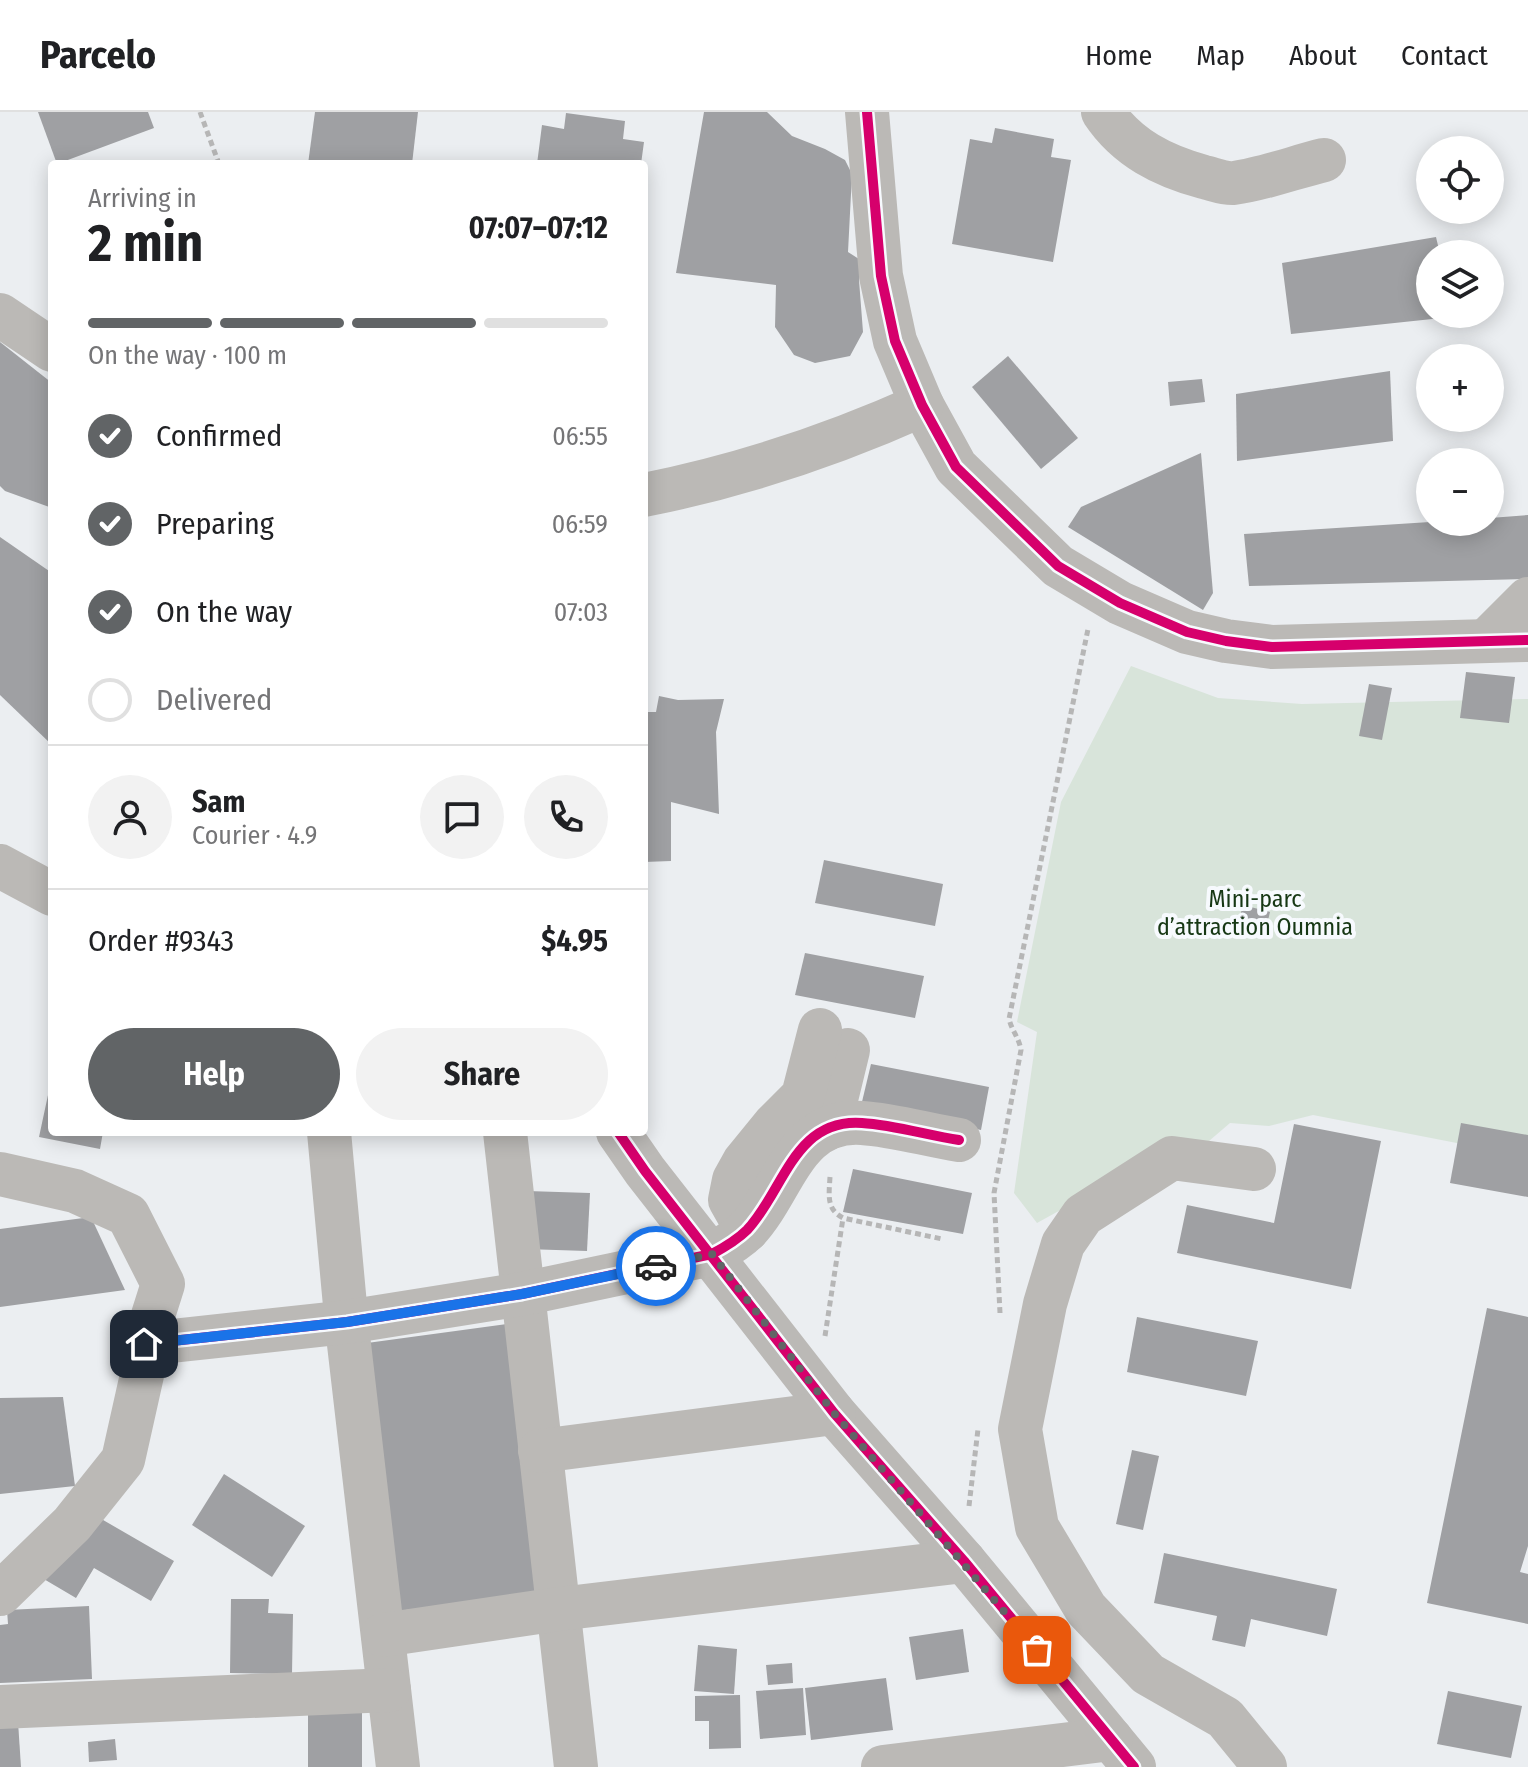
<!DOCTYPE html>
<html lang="en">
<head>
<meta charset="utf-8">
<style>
	body { margin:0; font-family:"Fira Sans Condensed",sans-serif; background:#f2f2f2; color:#202124; height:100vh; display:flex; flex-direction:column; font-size:30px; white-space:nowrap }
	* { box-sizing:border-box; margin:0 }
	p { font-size:26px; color:#757577 }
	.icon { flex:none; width:44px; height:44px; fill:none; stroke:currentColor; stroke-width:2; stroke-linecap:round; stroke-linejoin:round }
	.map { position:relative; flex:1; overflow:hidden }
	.side { position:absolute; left:48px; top:48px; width:600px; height:976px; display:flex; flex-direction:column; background:#fff; border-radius:8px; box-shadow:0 4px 20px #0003 }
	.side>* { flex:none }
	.controls { position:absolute; left:1416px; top:24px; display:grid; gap:16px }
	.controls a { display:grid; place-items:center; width:88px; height:88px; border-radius:50%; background:#fff; box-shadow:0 4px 20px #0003; font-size:40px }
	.pin { position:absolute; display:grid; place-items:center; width:68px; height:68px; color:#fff; margin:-34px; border-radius:16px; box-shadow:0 4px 12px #0006 }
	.courier { position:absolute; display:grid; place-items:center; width:80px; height:80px; margin:-40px; border:6px solid #1a73e8; border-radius:50%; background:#fff; color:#222; box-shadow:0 2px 10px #0007 }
	.head em { font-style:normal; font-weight:700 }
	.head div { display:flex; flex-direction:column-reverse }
	.head { display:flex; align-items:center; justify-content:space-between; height:136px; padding:0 40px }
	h1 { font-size:52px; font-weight:700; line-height:60px }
	.bar { display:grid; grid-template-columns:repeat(4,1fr); gap:12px 8px; align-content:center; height:96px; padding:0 40px }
	.bar i { height:10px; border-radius:6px; background:#e0e0e0 }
	.bar .current { background:#616466 }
	.bar p { grid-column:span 4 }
	.line { display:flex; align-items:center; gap:20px; padding:0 40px; border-top:2px solid #e0e0e0 }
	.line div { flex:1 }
	.round { display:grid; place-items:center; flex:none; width:84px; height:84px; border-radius:42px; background:#f2f2f2 }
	ol { padding:0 40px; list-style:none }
	li { display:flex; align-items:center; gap:24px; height:88px }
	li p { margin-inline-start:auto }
	li .icon { padding:8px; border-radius:50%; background:#616466; color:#fff; stroke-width:4 }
	li:last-child { color:#757577 }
	li i { width:44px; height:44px; border:4px solid #e0e0e0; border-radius:50% }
	.button { display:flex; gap:16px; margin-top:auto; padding:16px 40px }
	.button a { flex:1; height:92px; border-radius:48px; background:#616466; color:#fff; font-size:32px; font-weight:700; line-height:92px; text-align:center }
	.button a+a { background:#f2f2f2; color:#202124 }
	header { display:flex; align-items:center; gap:48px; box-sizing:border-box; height:112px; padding:0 40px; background:#fff; border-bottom:2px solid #e0e0e0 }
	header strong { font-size:38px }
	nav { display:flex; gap:44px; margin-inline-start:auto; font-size:28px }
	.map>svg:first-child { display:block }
	.green { fill:#d8e4da }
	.building { fill:#9fa0a3 }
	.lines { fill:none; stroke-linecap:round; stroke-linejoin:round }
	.path { stroke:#b6b6b6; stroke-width:5; stroke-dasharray:6 4; stroke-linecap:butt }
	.minor { stroke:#bbb9b6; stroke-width:44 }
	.cycleway-casing { stroke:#f7fafe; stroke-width:15 }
	.cycleway { stroke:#d6006c; stroke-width:10 }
	.done { stroke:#616466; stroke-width:8; stroke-dasharray:0 14.4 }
	.route { stroke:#1a73e8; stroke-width:10 }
	.labels { text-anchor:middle; stroke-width:8; stroke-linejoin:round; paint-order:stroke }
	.park-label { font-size:24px; fill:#173815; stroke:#f7fafe }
</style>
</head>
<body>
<header>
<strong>Parcelo</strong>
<nav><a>Home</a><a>Map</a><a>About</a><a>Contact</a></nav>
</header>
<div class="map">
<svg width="1528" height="1655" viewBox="0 0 1528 1655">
	<rect width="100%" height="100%" fill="#ebeef1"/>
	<polygon class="green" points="1131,554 1218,586 1302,592 1528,587 1528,1045 1313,1003 1269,1014 1230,1011 1202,1035 1178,1033 1037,1111 1014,1081 1037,920 1017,910 1061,690"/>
	<g class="building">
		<polygon points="38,0 148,0 154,16 57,52"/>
		<polygon points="315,0 418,0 412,52 308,52"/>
		<polygon points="704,0 767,0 792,24 825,37 845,48 852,62 848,140 862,149 859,168 863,220 850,244 815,251 794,243 775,215 776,173 676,161"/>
		<polygon points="566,1 625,9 623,27 644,30 641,52 537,52 542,13 564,17"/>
		<polygon points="995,16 1054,27 1051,45 1071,48 1053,150 952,132 970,27 992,31"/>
		<polygon points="1436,125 1440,142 1430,142 1430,202 1451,202 1451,205 1291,222 1282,151"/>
		<polygon points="0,230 52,271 52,396 5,379 0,374"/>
		<polygon points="1008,244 1078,326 1041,357 972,275"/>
		<polygon points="1390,259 1393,329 1237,349 1236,282"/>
		<polygon points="1202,267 1205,290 1170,294 1168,270"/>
		<polygon points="1201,341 1213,481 1203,498 1068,415 1081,395"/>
		<polygon points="1528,403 1528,467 1249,474 1244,422 1430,410 1490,410 1490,406"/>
		<polygon points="0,425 52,461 52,633 0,583"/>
		<polygon points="1466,560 1515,565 1509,611 1460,606"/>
		<polygon points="1369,572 1392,576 1382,628 1359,624"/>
		<polygon points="659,584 678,588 724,587 716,620 719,702 671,690 671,749 644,750 644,600 656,600"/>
		<polygon points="824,748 943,772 935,814 815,791"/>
		<polygon points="1243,793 1270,800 1264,825 1236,819"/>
		<polygon points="805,841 924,864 915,906 795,883"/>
		<polygon points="871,952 989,975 981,1018 861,994"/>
		<polygon points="51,969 52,1020 103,1020 100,1037 39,1025"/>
		<polygon points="1461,1011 1528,1023 1528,1085 1450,1071"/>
		<polygon points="1294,1012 1381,1029 1351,1177 1177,1141 1187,1093 1274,1111"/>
		<polygon points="853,1057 972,1081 963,1122 843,1100"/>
		<polygon points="527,1079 590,1081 587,1139 525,1137"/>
		<polygon points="91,1105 125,1178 0,1195 0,1117"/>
		<polygon points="1487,1196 1528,1205 1528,1434 1520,1460 1528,1462 1528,1512 1427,1491"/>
		<polygon points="1137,1205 1258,1229 1246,1284 1127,1260"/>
		<polygon points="507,1212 536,1483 397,1499 367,1231"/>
		<polygon points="63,1285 75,1374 0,1382 0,1286"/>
		<polygon points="1132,1338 1159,1344 1143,1418 1116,1412"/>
		<polygon points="224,1362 305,1414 272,1465 192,1413"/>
		<polygon points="91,1401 174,1449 151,1489 94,1456 76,1486 37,1463"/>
		<polygon points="1164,1441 1337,1477 1327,1524 1251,1507 1245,1535 1212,1528 1217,1504 1154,1491"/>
		<polygon points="231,1487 269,1487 268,1501 293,1502 292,1562 230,1561"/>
		<polygon points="89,1494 92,1567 0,1571 0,1513 8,1512 7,1498"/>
		<polygon points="963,1517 969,1560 916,1568 909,1525"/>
		<polygon points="698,1533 737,1537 734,1582 694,1579"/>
		<polygon points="792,1551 793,1571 768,1573 766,1553"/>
		<polygon points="886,1566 893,1618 811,1628 805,1576"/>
		<polygon points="803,1576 806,1623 760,1627 756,1579"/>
		<polygon points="1448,1579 1522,1594 1511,1646 1437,1632"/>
		<polygon points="740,1583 741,1636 709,1637 709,1609 695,1609 695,1584"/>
		<rect x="308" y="1587" width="54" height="68"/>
		<polygon points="0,1610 18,1610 21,1655 0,1655"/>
		<polygon points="115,1627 117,1648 89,1650 88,1630"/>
	</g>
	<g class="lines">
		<g class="path">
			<polyline points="200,0 219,52"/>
			<path d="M830,1065C829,1083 826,1097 843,1106L942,1127"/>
			<path d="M1000,1201L994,1081L1021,938C1019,926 1012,919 1009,907L1088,517"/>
			<polyline points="825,1224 843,1106"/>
			<polyline points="969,1394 978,1317"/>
		</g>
		<g class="minor">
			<polyline points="867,0 881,164 895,229 922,293 956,355 1058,454 1120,491 1187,520 1226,529 1272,535 1528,528"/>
			<path d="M1103,0C1127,36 1163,54 1204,65C1213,67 1225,72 1234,71C1264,67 1295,55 1324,48"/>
			<polyline points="0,203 52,238"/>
			<path d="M644,383C740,364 833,333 922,293"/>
			<polyline points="1486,529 1528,487"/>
			<polyline points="0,754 52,782"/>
			<polyline points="829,1016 848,938"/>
			<polyline points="329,1020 347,1215 398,1655"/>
			<polyline points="505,1020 576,1655"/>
			<polyline points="618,1020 645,1059 834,1301 964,1449 1134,1655"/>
			<polyline points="1254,1057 1172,1046 1083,1103 1063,1132 1045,1192 1020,1317 1037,1415 1086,1497 1148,1562 1225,1606 1265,1655"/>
			<polyline points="0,1062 75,1079 128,1103 163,1172 144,1232 142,1263 123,1348 72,1412 0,1482"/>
			<polyline points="747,1118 730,1088 734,1068 744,1050 775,1012 803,984 820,918"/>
			<path d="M144,1232L347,1210L522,1182L712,1142C725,1135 737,1128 747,1118C784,1079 794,1006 862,1011C894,1013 927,1023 959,1028"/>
			<polyline points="540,1339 834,1301"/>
			<polyline points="383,1523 559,1497 964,1449"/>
			<polyline points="0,1595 389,1578"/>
			<polyline points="883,1655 1111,1627"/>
		</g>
		<g class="cycleway-casing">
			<g id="cycleway">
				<polyline points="867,0 881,164 895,229 922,293 956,355 1058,454 1120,491 1187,520 1226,529 1272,535 1528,528"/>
				<polyline points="618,1020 645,1059 834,1301 964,1449 1134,1655"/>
				<path d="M144,1232L347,1210L522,1182L712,1142C725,1135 737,1128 747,1118C784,1079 794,1006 862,1011C894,1013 927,1023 959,1028"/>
			</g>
		</g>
		<use href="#cycleway" class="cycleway"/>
	</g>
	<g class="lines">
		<polyline class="done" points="656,1154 712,1142 834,1301 1037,1538"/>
		<polyline class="route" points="144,1232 347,1210 522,1182 656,1154"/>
	</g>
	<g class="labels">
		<g class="park-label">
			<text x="1255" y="795">Mini-parc<tspan x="1255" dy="28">d’attraction Oumnia</tspan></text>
		</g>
	</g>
</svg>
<div class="controls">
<a><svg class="icon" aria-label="locate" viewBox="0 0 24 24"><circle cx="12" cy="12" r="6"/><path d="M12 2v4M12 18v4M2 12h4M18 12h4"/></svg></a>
<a><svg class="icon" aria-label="layers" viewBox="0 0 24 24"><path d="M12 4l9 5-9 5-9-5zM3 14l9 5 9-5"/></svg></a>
<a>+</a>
<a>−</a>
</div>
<div class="pin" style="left:1037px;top:1538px;background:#ea580c"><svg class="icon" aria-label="bag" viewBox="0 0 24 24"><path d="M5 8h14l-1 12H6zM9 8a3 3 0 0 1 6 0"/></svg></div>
<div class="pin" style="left:144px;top:1232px;background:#1f2937"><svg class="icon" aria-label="home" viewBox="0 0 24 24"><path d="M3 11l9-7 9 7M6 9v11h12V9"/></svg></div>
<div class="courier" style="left:656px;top:1154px"><svg class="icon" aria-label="car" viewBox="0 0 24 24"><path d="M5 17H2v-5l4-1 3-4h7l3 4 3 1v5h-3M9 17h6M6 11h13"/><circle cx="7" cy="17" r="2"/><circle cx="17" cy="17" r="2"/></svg></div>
<section class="side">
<div class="head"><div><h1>2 min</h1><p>Arriving in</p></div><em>07:07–07:12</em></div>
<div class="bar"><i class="current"></i><i class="current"></i><i class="current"></i><i></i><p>On the way · 100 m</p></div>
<ol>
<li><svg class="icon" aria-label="check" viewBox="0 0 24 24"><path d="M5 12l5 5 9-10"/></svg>Confirmed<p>06:55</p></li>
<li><svg class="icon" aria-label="check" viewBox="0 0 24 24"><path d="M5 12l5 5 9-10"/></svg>Preparing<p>06:59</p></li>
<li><svg class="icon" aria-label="check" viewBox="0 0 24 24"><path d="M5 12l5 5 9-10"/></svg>On the way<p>07:03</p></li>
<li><i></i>Delivered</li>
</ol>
<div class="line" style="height:144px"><a class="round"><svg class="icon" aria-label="person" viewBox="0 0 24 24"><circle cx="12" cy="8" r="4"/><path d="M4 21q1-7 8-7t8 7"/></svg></a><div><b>Sam</b><p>Courier · 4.9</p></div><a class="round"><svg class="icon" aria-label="chat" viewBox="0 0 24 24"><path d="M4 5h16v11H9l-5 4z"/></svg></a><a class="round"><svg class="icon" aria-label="phone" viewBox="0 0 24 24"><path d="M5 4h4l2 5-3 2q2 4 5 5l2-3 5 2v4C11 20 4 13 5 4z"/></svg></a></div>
<div class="line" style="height:104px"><div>Order #9343</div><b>$4.95</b></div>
<div class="button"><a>Help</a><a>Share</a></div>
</section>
</div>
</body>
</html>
